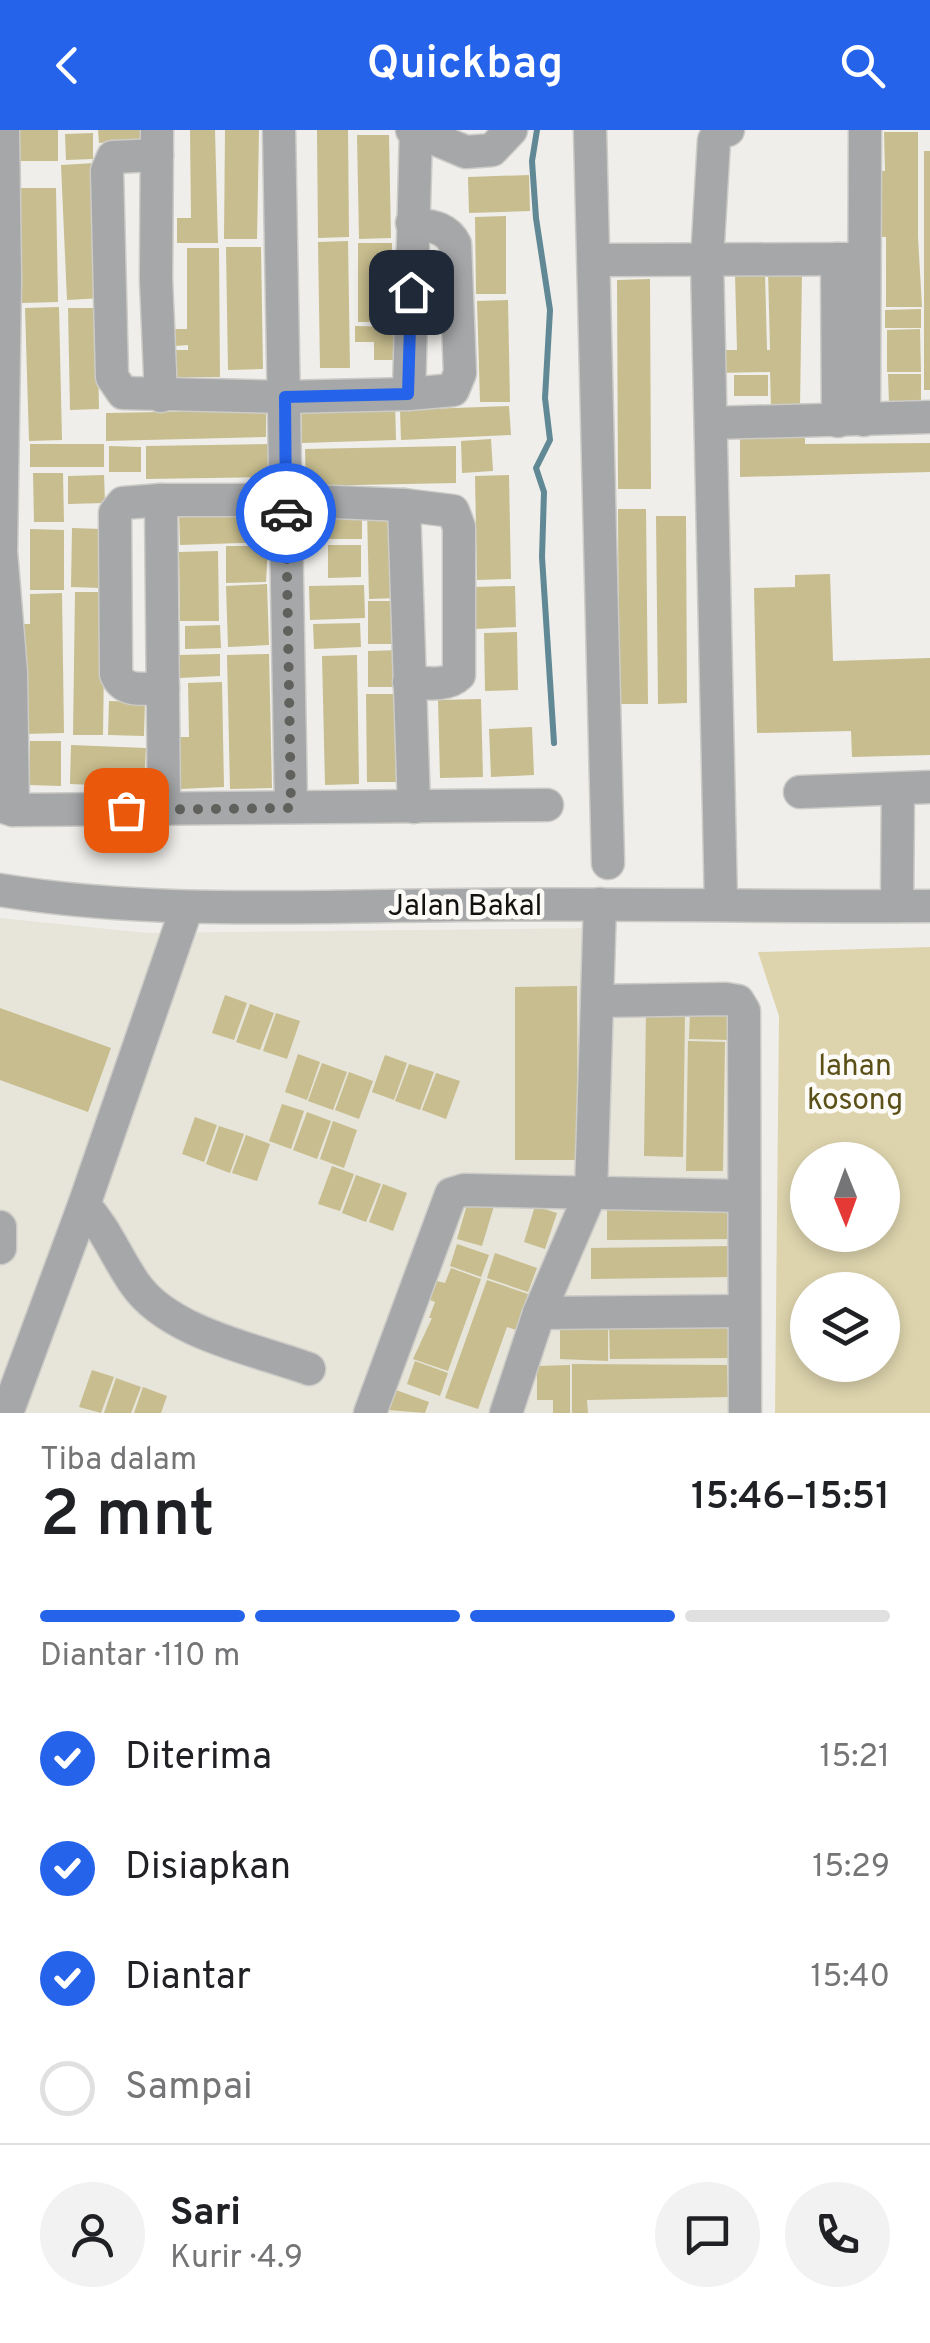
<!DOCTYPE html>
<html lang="id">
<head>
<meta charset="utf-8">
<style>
	body { margin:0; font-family:Overpass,sans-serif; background:#f2f2f2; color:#202124; height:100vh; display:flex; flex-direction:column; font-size:38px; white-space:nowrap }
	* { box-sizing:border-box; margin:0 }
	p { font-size:32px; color:#757577 }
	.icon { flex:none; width:55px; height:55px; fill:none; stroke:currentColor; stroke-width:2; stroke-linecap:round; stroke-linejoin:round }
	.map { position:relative; height:1283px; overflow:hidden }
	.side { display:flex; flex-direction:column; background:#fff; flex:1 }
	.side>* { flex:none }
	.needle { width:65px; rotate:179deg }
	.fabs { position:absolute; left:790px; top:1012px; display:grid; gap:20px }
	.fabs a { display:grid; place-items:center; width:110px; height:110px; border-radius:50%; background:#fff; box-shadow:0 5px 15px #0003; font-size:50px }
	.pin { position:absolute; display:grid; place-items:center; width:85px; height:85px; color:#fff; margin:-42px; border-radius:20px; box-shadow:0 5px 15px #0006 }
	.courier { position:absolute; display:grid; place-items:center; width:100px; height:100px; margin:-50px; border:8px solid #2563eb; border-radius:50%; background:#fff; color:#222; box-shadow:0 2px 12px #0007 }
	.summary em { font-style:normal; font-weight:600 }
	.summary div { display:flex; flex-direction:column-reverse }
	.summary { display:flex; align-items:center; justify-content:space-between; height:170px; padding:0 40px }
	h1 { font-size:65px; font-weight:600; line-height:75px }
	.bar { display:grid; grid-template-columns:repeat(4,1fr); gap:15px 10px; align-content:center; height:120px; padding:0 40px }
	.bar i { height:12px; border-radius:8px; background:#e0e0e0 }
	.bar .on { background:#2563eb }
	.bar p { grid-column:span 4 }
	.line { display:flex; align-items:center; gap:25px; padding:0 40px; border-top:2px solid #e0e0e0 }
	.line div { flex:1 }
	.round { display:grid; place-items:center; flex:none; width:105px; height:105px; border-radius:52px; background:#f2f2f2 }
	ol { padding:0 40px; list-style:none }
	li { display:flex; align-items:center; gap:30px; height:110px }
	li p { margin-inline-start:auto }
	li .icon { padding:10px; border-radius:50%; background:#2563eb; color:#fff; stroke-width:4 }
	li:last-child { color:#757577 }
	li i { width:55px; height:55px; border:5px solid #e0e0e0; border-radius:50% }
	header { display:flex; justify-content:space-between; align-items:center; height:130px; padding:0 40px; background:#2563eb; color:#fff; font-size:45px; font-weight:600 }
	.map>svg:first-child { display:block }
	.built { fill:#e7e4d9 }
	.green { fill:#ddd4ad; fill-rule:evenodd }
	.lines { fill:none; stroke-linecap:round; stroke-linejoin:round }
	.stream { stroke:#618895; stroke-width:6 }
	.building { fill:#c7bd8e }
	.minor-casing { stroke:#cccbc7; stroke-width:35 }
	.minor { stroke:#a5a7a8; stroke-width:32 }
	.done { stroke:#60605d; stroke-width:10; stroke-dasharray:0 18 }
	.route { stroke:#2563eb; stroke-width:12 }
	.labels { text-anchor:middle; stroke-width:9; stroke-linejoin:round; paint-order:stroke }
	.street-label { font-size:30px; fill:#131311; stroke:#fcfbf7 }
	.park-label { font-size:30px; fill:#5b5018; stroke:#fcfbf7 }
</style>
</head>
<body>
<header><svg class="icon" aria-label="back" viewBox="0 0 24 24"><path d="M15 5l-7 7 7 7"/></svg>Quickbag<svg class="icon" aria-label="search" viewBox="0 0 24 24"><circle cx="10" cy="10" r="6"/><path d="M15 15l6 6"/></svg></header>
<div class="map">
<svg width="930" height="1283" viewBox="0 0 930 1283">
	<rect width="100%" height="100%" fill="#efeeea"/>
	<polygon class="built" points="0,788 147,803 598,798 596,872 738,871 741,1283 0,1283"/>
	<path class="green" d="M930,817V1283H775L779,886L758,822ZM808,1030H882V1105H808ZM808,1160H882V1235H808Z"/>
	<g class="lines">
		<polyline class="stream" points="537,0 532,31 536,88 550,180 545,268 550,310 536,338 544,362 542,427 554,613"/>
	</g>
	<g class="building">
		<polygon points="15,0 58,0 58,31 16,31"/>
		<polygon points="98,0 148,0 148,10 99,13"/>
		<polygon points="190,0 215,0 218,113 177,113 177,88 191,88"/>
		<polygon points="225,0 259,0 257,109 224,109"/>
		<polygon points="317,0 348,0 349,107 318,108"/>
		<polygon points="884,2 918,2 918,107 922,177 886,177 886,107 877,107 877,84 881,84 882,41 885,41"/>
		<polygon points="93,3 93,29 66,30 65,4"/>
		<polygon points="357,5 389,5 391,108 359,109"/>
		<rect x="924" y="21" width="6" height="239"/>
		<polygon points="96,33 103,168 67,170 61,35"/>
		<polygon points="529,45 530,81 469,83 468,47"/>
		<polygon points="20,58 56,58 58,172 22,173"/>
		<polygon points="506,86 506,164 476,164 475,87"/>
		<polygon points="348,111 350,238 320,238 318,112"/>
		<polygon points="358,113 392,113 391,192 358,192"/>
		<polygon points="226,117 261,117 263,239 228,240"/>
		<polygon points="187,118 219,118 220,247 176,247 176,220 188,220 188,215 175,216 175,199 187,199"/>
		<polygon points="768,140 802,140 800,277 771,277 770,242 716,243 715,220 737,220 735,144 765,143 767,220 770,220"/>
		<polygon points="650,149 651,359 618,359 617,150"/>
		<polygon points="508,170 510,272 480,272 477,171"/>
		<polygon points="59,177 62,310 29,311 25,178"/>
		<polygon points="68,178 97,178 99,279 70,280"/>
		<polygon points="921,179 921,198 885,198 885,180"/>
		<polygon points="355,196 393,197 393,230 374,230 374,212 355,212"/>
		<polygon points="920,199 921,242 887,242 887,200"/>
		<polygon points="888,244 921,244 921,274 889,274"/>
		<rect x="734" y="245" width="34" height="21"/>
		<polygon points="395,270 396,310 302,313 301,272"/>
		<polygon points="509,276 511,305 401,310 400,280"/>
		<polygon points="266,280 266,307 106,311 106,283"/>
		<polygon points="740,304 805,304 805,314 930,313 930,342 740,347"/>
		<polygon points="491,309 493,341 462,343 461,311"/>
		<rect x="30" y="314" width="74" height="23"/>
		<polygon points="273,314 274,347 146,349 146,316"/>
		<polygon points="109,316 141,317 141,342 109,342"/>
		<polygon points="456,316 456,353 306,356 305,319"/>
		<polygon points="33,343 63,343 64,392 34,392"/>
		<polygon points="104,345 105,373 68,374 68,346"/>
		<polygon points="509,345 511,449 477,450 475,346"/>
		<rect x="318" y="377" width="44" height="32"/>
		<polygon points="367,379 396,379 398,468 369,469"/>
		<polygon points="618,379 646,379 648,574 619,574"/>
		<polygon points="270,380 271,412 180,415 179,383"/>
		<polygon points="656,386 686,386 687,573 658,574"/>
		<polygon points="72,398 102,399 101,458 71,457"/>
		<polygon points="30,399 64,400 64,460 30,460"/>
		<polygon points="328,415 361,415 361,447 328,448"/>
		<polygon points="226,416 268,416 266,452 226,453"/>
		<polygon points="218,421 219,491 180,491 179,422"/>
		<polygon points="830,444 833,531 930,528 930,625 852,627 851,601 757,603 754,458 795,457 795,445"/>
		<polygon points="267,454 269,515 228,517 226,456"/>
		<polygon points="364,455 365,488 310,490 309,456"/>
		<polygon points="515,456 516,497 475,499 473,457"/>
		<polygon points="75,462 105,462 103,605 73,605"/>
		<polygon points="62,463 64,603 23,604 22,494 30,494 30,464"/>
		<rect x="368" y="471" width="34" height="43"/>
		<polygon points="360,493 361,517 314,519 313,494"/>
		<polygon points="220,495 221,518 185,519 185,496"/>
		<polygon points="517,502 518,560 485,561 484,503"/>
		<polygon points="401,520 401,557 368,557 368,521"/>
		<polygon points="220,524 220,546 179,548 179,525"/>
		<polygon points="269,524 272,658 230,659 227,525"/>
		<polygon points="357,525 359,654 325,655 322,526"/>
		<polygon points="222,552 224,657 181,659 179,607 189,607 188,553"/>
		<polygon points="366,564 395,564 396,652 367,652"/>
		<polygon points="481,569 483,647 440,648 438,570"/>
		<polygon points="109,571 145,572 144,606 108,605"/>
		<polygon points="532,597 534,645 491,647 489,599"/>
		<polygon points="30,611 61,611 61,656 29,655"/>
		<polygon points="71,615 146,618 144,657 70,654"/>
		<polygon points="577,856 578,1030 515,1030 515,857"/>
		<polygon points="225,865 247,873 234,910 212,903"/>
		<polygon points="250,874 274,883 260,920 236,912"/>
		<polygon points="0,878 111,918 88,982 0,950"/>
		<polygon points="646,882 685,883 683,1027 644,1026"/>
		<polygon points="276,883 300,891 287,929 263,921"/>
		<polygon points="690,883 730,884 730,910 689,909"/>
		<polygon points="688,911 725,912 723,1041 686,1041"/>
		<polygon points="298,924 320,932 307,970 285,962"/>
		<polygon points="385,925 407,933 394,970 372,962"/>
		<polygon points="322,933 347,942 333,980 308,971"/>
		<polygon points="409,934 434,942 420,980 395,971"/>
		<polygon points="349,942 373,951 359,989 335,980"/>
		<polygon points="436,943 460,951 446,989 422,980"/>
		<polygon points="282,974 304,981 291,1019 269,1011"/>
		<polygon points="307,982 331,991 317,1029 293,1020"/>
		<polygon points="195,987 217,995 204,1032 182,1024"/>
		<polygon points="333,991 357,1000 344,1038 320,1029"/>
		<polygon points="219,996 244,1004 230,1043 206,1034"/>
		<polygon points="246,1005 270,1014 257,1051 232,1043"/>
		<polygon points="332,1036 354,1044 340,1081 318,1074"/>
		<polygon points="356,1045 381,1054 366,1092 342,1083"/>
		<polygon points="383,1054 407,1063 393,1101 369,1092"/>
		<polygon points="469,1068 494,1076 482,1116 457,1109"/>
		<polygon points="731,1074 731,1109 607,1110 607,1075"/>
		<polygon points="535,1076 557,1083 545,1119 524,1112"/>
		<polygon points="457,1114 489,1125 481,1147 450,1136"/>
		<polygon points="733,1116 733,1147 591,1149 591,1118"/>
		<polygon points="495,1123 537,1138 528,1162 487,1148"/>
		<polygon points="451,1138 481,1149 448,1241 413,1229 432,1188 429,1188 435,1172 430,1170 437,1151 445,1153"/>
		<polygon points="487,1150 528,1164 516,1200 507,1197 478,1279 445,1268"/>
		<polygon points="730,1194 730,1228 610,1229 609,1195"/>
		<polygon points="560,1196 608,1196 608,1231 560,1229"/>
		<polygon points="415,1231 448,1243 440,1266 407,1254"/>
		<polygon points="572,1234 727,1235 728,1267 587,1270 588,1283 572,1283"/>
		<polygon points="570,1235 570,1283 553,1283 553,1270 537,1270 537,1236"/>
		<polygon points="92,1240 114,1247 101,1283 79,1277"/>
		<polygon points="116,1248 141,1257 131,1283 104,1283"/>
		<polygon points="143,1257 167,1266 161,1283 134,1283"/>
		<polygon points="396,1260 429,1272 425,1283 388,1280"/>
	</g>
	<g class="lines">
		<g class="minor-casing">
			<g id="minor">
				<polyline points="3,0 5,149 1,422 11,542 13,680"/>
				<polyline points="157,0 156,149 161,266"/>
				<polyline points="279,0 291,677"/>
				<polyline points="590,0 608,733"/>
				<polyline points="416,1 466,22 492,20 511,0"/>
				<path d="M157,25L113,27L107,41L112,247L123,263L285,267L409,264L453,260L460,243L455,114C447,97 431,96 412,93"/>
				<polyline points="837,129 838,291"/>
				<polyline points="595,130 864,129"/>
				<polyline points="409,264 416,1 412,0"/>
				<polyline points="864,290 865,0"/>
				<polyline points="713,293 930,287"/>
				<polyline points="161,370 164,680"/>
				<polyline points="404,375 414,677"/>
				<path d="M163,558C145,558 124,564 116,544L115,383L123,373L161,370H286L404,375L453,381L459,397V545C447,557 425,553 409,552"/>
				<polyline points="800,662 930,657"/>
				<polyline points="0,676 13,680 547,675"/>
				<path d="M0,760C152,785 307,776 461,775C617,773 774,777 930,776"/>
				<polyline points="721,774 707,130 714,10 722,0 728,0"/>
				<polyline points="897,776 898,659"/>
				<polyline points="597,871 726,869 738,871 744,881 745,1283"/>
				<path d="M84,1075C107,1100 116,1127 135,1154C169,1203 254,1219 309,1239"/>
				<polyline points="0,1097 0,1118"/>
				<polyline points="539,1183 743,1181"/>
				<polyline points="7,1283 84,1075 187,777"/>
				<polyline points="370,1283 451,1064 464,1060 744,1066"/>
				<polyline points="506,1283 539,1183 591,1062 600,774"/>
			</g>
		</g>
		<use href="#minor" class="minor"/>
	</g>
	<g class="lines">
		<polyline class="done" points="126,680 291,678 286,383"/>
		<polyline class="route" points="286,383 285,267 408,264 411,162"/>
	</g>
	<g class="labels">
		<g class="street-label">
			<text x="465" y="785">Jalan Bakal</text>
		</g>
		<g class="park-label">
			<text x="855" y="945">lahan<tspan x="855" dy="34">kosong</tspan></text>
		</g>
	</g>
</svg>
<div class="fabs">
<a><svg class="needle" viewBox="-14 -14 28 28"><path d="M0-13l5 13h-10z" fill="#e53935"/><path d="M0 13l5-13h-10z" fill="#757577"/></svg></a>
<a><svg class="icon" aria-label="layers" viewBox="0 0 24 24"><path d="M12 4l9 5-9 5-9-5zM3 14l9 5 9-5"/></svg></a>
</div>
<div class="pin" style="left:126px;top:680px;background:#ea580c"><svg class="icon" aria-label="bag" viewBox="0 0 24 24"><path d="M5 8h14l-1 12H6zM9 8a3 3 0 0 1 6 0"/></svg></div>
<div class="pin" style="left:411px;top:162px;background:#1f2937"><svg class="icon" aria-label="home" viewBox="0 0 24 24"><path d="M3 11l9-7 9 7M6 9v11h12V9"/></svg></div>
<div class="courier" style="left:286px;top:383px"><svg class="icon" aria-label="car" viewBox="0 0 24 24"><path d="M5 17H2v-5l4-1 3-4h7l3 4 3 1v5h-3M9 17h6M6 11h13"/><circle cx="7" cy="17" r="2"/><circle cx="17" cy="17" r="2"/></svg></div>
</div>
<section class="side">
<div class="summary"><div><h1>2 mnt</h1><p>Tiba dalam</p></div><em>15:46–15:51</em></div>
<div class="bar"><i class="on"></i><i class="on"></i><i class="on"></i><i></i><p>Diantar · 110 m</p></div>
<ol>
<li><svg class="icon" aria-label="check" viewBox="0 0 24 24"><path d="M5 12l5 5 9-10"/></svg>Diterima<p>15:21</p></li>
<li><svg class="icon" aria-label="check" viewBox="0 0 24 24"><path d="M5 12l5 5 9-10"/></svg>Disiapkan<p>15:29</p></li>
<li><svg class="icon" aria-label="check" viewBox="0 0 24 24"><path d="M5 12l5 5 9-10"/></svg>Diantar<p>15:40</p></li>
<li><i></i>Sampai</li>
</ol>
<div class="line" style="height:180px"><a class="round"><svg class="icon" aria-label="person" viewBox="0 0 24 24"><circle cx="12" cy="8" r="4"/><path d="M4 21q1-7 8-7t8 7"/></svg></a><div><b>Sari</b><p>Kurir · 4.9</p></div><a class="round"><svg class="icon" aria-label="chat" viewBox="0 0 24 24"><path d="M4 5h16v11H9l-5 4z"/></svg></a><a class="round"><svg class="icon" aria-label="phone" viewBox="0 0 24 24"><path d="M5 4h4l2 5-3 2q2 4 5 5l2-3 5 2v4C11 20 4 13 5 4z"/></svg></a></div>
</section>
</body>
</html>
